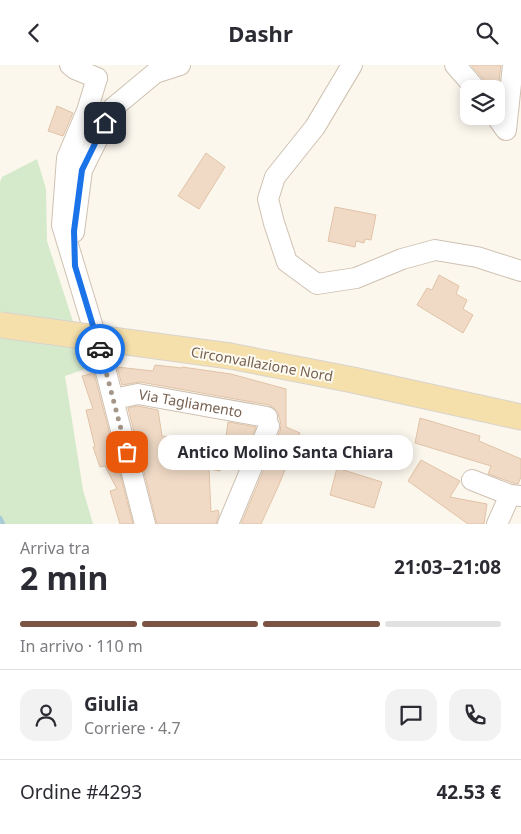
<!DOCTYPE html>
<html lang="it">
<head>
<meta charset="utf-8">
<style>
	body { margin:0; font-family:"Noto Sans",sans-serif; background:#f2f2f3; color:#2b2b33; height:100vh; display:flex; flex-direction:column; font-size:19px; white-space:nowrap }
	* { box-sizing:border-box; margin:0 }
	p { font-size:16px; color:#7c7c81 }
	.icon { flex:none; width:28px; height:28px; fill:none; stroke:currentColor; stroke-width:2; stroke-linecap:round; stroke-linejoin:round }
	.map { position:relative; height:459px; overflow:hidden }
	.details { display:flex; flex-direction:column; background:#fff; flex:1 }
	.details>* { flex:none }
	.tools { position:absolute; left:460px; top:15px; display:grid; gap:10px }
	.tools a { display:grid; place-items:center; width:45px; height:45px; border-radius:10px; background:#fff; box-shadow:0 2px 12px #0003; font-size:25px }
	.pin { position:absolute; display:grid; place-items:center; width:42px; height:42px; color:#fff; margin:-21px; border-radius:10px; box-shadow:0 2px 8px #0006 }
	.courier { position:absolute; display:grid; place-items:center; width:50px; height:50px; margin:-25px; border:4px solid #1a73e8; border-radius:50%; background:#fff; color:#222; box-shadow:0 1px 6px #0007 }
	.bubble { position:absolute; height:35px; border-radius:15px; background:#fff; box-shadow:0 2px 12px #0003; font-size:16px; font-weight:700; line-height:35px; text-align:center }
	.summary em { font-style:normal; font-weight:700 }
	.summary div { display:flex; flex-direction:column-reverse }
	.summary { display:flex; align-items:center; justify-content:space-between; height:85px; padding:0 20px }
	h1 { font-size:32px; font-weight:700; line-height:38px }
	.bar { display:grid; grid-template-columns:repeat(4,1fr); gap:8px 5px; align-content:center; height:60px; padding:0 20px }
	.bar i { height:6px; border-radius:4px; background:#e1e1e2 }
	.bar .selected { background:#7b5345 }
	.bar p { grid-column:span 4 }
	.line { display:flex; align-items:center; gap:12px; padding:0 20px; border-top:1px solid #e1e1e2 }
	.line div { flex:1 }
	.round { display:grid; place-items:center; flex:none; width:52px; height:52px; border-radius:15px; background:#f2f2f3 }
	header { display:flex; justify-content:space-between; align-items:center; height:65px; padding:0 20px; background:#fff; font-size:22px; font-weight:700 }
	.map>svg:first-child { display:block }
	.green { fill:#d5e9cb }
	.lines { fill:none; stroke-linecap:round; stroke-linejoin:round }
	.stream { stroke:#a8cbd6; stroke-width:4.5 }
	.building { fill:#f0dac6; stroke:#e1c3a7 }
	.minor-casing { stroke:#cec1b2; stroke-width:22 }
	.major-casing { stroke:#d9d3ce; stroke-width:27 }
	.minor { stroke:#fff; stroke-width:20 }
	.major { stroke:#f5e0ab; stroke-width:25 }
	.major-bridge-casing { stroke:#d9d3ce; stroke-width:27; stroke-linecap:butt }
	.major-bridge { stroke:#f5e0ab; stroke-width:25 }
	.done { stroke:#a69687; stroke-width:5; stroke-dasharray:0 9 }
	.route { stroke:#1a73e8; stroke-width:6 }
	.labels { text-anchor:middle; stroke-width:4; stroke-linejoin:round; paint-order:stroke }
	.street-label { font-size:14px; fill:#776150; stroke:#fefbf3 }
</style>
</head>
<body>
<header><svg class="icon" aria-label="back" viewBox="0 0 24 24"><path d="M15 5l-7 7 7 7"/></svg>Dashr<svg class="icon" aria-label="search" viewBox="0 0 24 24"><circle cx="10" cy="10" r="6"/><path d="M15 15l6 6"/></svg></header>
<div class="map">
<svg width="521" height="459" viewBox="0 0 521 459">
	<rect width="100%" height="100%" fill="#fcf7ed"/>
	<polygon class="green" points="37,94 46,124 47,176 88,303 65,311 83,425 93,459 0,459 0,117 2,112"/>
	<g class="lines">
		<polyline class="stream" points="0,453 3,459"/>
	</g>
	<g class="building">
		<polygon points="471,0 501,0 498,24 488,24 485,16"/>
		<polygon points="57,41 73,48 63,71 48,66"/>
		<polygon points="206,88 225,102 199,144 178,131"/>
		<polygon points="335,142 376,150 371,175 365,174 364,178 356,176 355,182 328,176"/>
		<polygon points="439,210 459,221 456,229 467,235 463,244 473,250 463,268 417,240 427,223 432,225"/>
		<polygon points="155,300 182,303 182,302 231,309 286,324 286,362 300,368 278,422 261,459 241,459 280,366 281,360 278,348 274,343 269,340 140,317 122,320 117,302 153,306"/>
		<polygon points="94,308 133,459 120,459 110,426 117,424 105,401 100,402 93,382 95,382 86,345 93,344 82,311"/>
		<polygon points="138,341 158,345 162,371 191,376 191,379 235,385 234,398 221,396 220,406 209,404 211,447 218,445 219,449 216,459 157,459 128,343"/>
		<polygon points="420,353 480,371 479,376 521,394 521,412 518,419 513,418 488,409 491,401 415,378"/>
		<polygon points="228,357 256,362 250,376 226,372"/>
		<polygon points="421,395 460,416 450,432 487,439 484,459 468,459 408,416"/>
		<polygon points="337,403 382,417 374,443 330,430"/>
	</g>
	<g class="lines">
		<g class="minor-casing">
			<g id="minor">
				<polyline points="70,0 75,4 97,13"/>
				<polyline points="352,0 315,62 275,112 268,134 274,158 287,197 317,219 356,213 402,194 435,185 477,192 521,206"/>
				<polyline points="455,0 476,24"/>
				<polyline points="97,13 87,46 67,93 62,160 104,299 145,459"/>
				<polyline points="496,51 506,65 513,0"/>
				<polyline points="74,167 82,105 113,43 155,8 180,0"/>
				<path id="s1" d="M114,334L138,329L267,352"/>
				<polyline points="472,415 510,430"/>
				<polyline points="228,459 269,361"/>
				<polyline points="497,459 510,430 521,431"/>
			</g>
		</g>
		<g class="major-casing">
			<polyline id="major" points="230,291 353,315 521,352"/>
		</g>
		<use href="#minor" class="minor"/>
		<use href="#major" class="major"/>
		<g class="major-bridge-casing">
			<polyline id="major-bridge" points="0,260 230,291"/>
		</g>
		<use href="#major-bridge" class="major-bridge"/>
	</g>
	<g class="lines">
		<polyline class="done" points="100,284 127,387"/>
		<polyline class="route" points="100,284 75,201 74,166 82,105 105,58"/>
	</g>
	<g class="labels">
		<g class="street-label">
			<text transform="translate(262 299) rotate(10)" y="5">Circonvallazione Nord</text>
			<text dy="5" stroke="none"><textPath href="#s1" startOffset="78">Via Tagliamento</textPath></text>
		</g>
	</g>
</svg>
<div class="tools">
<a><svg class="icon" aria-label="layers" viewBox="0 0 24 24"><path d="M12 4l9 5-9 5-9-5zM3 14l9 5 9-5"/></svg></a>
</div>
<div class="pin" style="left:127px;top:387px;background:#ea580c"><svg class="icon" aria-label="bag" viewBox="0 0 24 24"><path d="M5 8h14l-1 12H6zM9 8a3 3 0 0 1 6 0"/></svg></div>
<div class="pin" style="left:105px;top:58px;background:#1f2937"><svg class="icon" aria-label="home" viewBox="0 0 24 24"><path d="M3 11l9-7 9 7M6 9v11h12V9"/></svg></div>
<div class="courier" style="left:100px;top:284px"><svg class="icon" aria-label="car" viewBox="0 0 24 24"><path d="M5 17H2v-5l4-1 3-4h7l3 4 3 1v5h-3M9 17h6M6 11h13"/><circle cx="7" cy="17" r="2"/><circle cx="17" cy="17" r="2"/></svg></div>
<div class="bubble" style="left:158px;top:370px;width:255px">Antico Molino Santa Chiara</div>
</div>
<section class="details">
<div class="summary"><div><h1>2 min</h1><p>Arriva tra</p></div><em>21:03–21:08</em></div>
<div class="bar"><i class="selected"></i><i class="selected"></i><i class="selected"></i><i></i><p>In arrivo · 110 m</p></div>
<div class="line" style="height:90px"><a class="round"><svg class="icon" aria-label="person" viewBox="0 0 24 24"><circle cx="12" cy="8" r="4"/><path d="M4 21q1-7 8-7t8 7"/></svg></a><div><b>Giulia</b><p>Corriere · 4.7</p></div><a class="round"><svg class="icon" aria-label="chat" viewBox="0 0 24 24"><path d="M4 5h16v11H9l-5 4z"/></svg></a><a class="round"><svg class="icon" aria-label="phone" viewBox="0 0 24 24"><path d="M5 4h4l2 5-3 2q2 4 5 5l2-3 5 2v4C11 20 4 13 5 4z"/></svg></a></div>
<div class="line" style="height:65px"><div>Ordine #4293</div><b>42.53 €</b></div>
</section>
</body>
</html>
